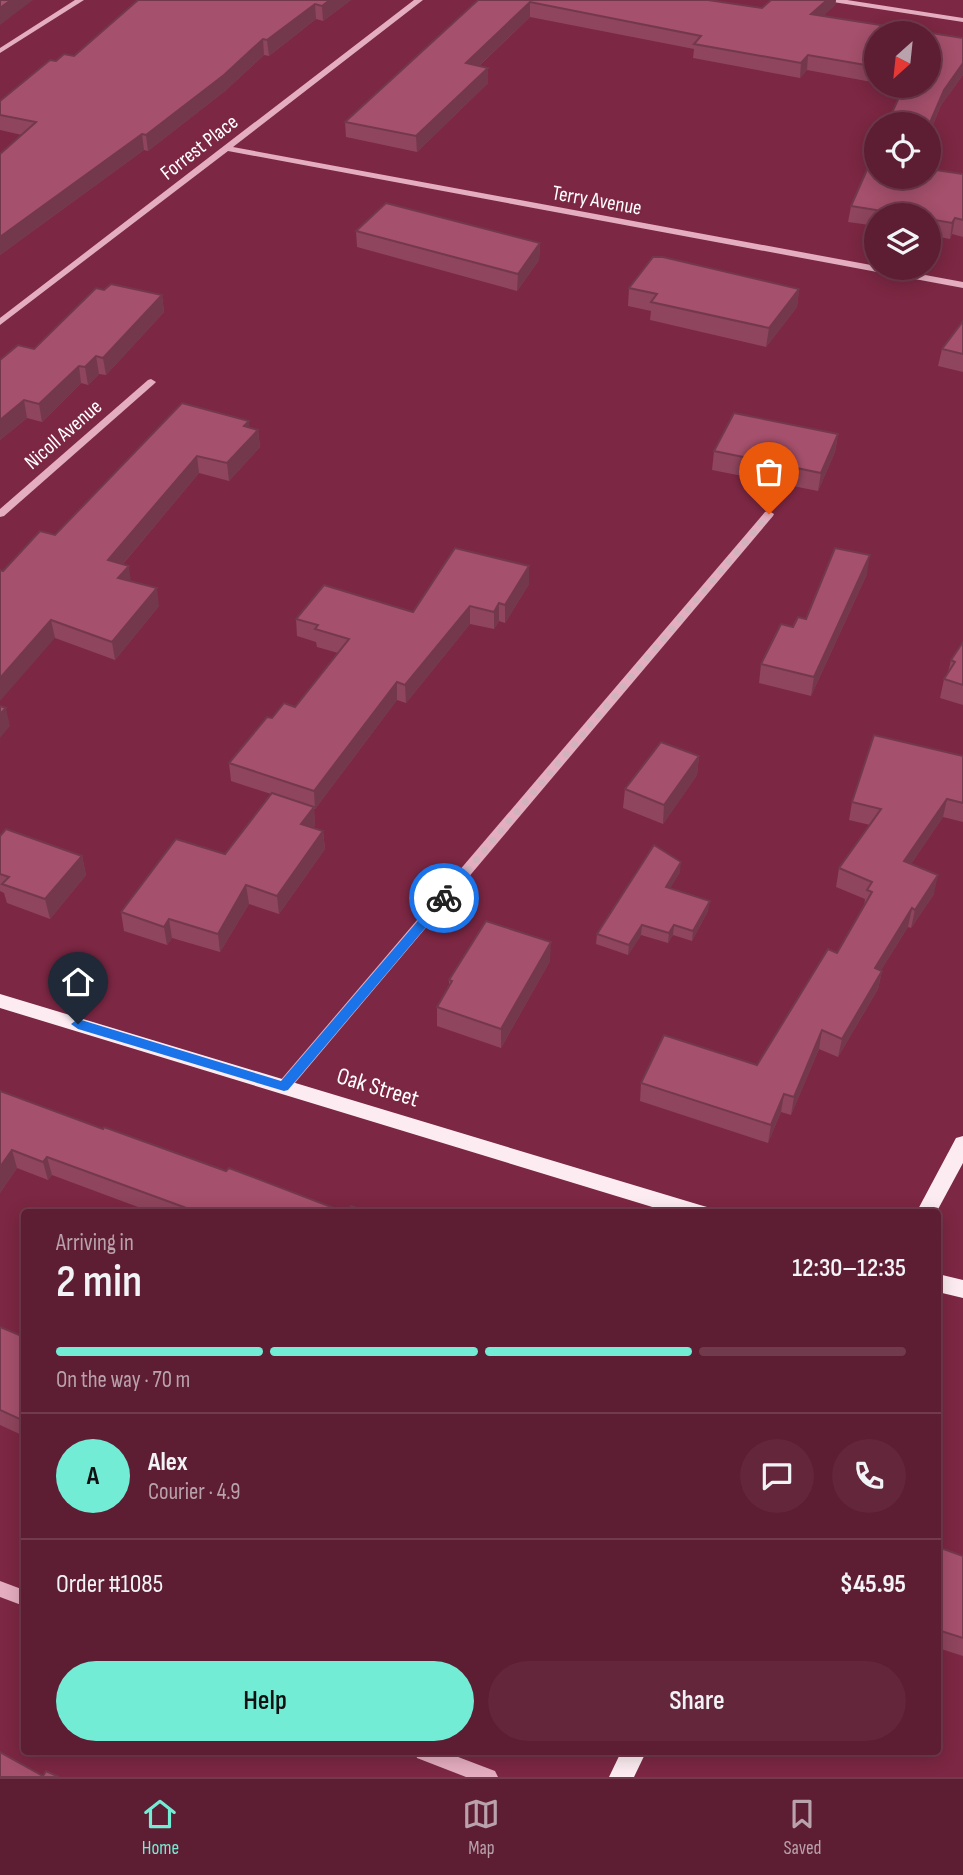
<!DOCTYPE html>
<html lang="en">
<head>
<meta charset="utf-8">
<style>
	body { margin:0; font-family:"Sofia Sans Condensed",sans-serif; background:#63263a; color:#f1f3f6; height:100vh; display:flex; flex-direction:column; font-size:26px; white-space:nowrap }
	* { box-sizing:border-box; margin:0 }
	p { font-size:23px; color:#b9a2ac }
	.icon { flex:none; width:38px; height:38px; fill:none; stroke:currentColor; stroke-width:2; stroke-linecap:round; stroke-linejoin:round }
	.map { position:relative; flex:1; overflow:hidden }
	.drawer { position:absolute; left:21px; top:1209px; width:920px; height:546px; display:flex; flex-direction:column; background:#5d1d32; border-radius:7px; box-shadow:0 4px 18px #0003,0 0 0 2px #723b4d }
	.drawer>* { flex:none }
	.needle { width:46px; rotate:207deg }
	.fabs { position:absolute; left:864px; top:21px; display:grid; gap:14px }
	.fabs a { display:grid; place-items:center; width:77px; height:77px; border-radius:50%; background:#5d1d32; box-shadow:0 4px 18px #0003,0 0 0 2px #723b4d; font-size:35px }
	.pin { position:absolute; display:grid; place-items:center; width:60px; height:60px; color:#fff; margin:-72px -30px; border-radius:50% 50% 50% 0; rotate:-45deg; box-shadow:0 0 7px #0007 }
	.pin .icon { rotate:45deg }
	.courier { position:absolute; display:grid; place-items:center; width:70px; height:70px; margin:-35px; border:5px solid #1a73e8; border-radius:50%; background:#fff; color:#222; box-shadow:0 2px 9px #0007 }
	.overview em { font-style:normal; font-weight:600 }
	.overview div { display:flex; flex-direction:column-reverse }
	.overview { display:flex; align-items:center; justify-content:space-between; height:119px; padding:0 35px }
	h1 { font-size:46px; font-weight:600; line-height:52px }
	.bar { display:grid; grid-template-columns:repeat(4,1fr); gap:10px 7px; align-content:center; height:84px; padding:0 35px }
	.bar i { height:9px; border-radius:5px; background:#723b4d }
	.bar .on { background:#73ecd6 }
	.bar p { grid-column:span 4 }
	.line { display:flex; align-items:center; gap:18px; padding:0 35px; border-top:2px solid #723b4d }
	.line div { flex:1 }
	.round { display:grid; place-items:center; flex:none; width:74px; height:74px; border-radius:37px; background:#63263a }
	.button { display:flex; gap:14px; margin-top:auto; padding:14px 35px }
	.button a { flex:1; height:80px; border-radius:42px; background:#73ecd6; color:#111; font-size:28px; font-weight:600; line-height:80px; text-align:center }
	.button a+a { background:#63263a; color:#f1f3f6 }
	.tabs { display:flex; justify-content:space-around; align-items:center; height:98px; border-top:2px solid #723b4d; background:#5d1d32; font-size:19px; color:#b9a2ac }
	.tabs a { display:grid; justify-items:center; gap:4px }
	.tabs .on { color:#73ecd6 }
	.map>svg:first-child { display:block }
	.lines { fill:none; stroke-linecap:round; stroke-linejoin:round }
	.minor { fill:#e4adc0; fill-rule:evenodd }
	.major { fill:#fcecf1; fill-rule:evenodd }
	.wall { fill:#8e455d }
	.shaded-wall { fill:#74384c }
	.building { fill:#a5506c; stroke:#74384c; stroke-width:2 }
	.route { fill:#1a73e8 }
	.done { stroke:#d1b3bd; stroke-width:7; stroke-dasharray:0 12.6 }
	.labels { text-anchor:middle; stroke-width:5; stroke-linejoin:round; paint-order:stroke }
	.far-street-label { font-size:21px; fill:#fff; stroke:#7c2743 }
	.street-label { font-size:24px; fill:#fff; stroke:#7c2743 }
</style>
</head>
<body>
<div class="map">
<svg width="963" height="1777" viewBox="0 0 963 1777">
	<rect width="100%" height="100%" fill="#7c2743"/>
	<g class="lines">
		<g class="minor">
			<polygon points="75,0 84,0 0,53 0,48"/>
			<polygon points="414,0 423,0 233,147 963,282 963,288 228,151 0,325 0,318"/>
			<polygon points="829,0 847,0 963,18 963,22 833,2"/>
			<polygon points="151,379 156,382 154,384 4,516 0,517 0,509 148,380"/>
			<polygon points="769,511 774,514 773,516 289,1090 284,1091 279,1090 277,1086 279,1082 765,512"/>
			<polygon points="0,1581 24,1590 24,1606 0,1597"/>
			<polygon points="415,1752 445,1752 495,1771 498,1777 466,1777 417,1758"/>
		</g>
		<g class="major">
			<polygon points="0,994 700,1205 707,1207 710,1213 672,1213 0,1008"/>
			<polygon points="963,1136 963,1163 936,1213 916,1213 956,1138"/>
			<polygon points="938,1274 963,1280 963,1298 938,1292"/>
			<polygon points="621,1752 646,1752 634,1777 609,1777"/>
		</g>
	</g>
	<g class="wall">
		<polygon points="138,0 351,0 323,21 316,19 269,56 264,55 225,91 148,151 144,150 0,255 0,154 22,135 0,130 0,101 56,61 74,56"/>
		<polygon points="478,0 762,8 771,0 836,0 835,5 823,16 963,38 963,75 941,105 929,135 929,124 903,87 894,86 929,86 877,33 877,83 807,70 800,78 693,58 694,49 530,17 479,66 488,83 417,152 346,137 345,122"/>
		<polygon points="963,174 963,237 952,234 950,239 929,235 929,215 877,215 877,226 848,222 851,206 877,177"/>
		<polygon points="356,231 540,243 539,260 517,291 357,247"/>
		<polygon points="629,288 799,289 797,307 766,347 650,320 651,311 628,306"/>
		<polygon points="104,290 162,295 164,312 106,375 99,374 88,385 81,383 42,422 27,418 0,440 0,360 34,349"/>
		<polygon points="963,321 963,372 938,366 942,349"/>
		<polygon points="182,403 258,430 260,447 229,481 199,473 123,564 131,582 159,606 115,660 55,638 3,571 55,535"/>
		<polygon points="838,434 835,452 818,491 712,470 714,451"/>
		<polygon points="867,574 811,696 759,683 761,664 793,627 806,619"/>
		<polygon points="529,584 505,623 499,621 494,629 470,624 406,703 397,700 315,809 314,809 315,825 313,828 323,831 325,849 279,914 249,904 220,952 172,938 167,945 124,931 121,912 225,854 271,794 231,781 229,763 295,707 338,653 317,647 316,642 297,636 296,619 413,612"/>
		<polygon points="963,642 963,705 940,698 944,679 948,672 951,660"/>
		<polygon points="699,756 697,775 663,824 623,808 625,789"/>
		<polygon points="963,756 963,822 943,817 911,864 934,894 911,928 908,927 881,970 882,971 878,989 838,1057 819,1049 791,1115 781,1112 768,1143 640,1101 641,1083 757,1065 837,953 864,907 865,899 836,887 839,868 870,825 849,820 852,802"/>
		<polygon points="0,836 82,856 86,875 50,919 7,903 4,893 0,891"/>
		<polygon points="680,872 670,888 708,911 692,941 673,935 668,943 641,935 628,955 596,944 597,934"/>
		<polygon points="550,961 501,1048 437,1026 437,1007 449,986 449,980"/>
		<polygon points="0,1091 103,1129 347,1213 154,1213 52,1175 48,1180 17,1168 0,1193"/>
		<polygon points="0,1327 24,1337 24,1436 0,1425"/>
		<polygon points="938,1547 963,1556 963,1656 938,1648"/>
	</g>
	<g class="shaded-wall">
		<polygon points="11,0 33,0 0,25 0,8"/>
		<polygon points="330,0 351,0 323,21 322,6"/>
		<polygon points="827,0 836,0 835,5 810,29 811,14"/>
		<polygon points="530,2 530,17 466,78 466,63"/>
		<polygon points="315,4 316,19 269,56 267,40"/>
		<polygon points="263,39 264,55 225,91 148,151 146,135"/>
		<polygon points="808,55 807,70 800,78 801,63"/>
		<polygon points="963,63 963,75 941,105 929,135 929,125 944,90"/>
		<polygon points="488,68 488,83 417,152 416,136"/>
		<polygon points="142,134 144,150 0,255 0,237"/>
		<polygon points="955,218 952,234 950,239 952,223"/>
		<polygon points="540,243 539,260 517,291 518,274"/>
		<polygon points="799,289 797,307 766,347 769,328"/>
		<polygon points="162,295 164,312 106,375 103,358"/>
		<polygon points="96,356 99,374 88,385 85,367"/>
		<polygon points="79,366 81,383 42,422 39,404"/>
		<polygon points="24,400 27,418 0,440 0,420"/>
		<polygon points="249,421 251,438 258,430 260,447 229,481 227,463 244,426"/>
		<polygon points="838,434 835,452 818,491 821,473"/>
		<polygon points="197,456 199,473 111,578 108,560"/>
		<polygon points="870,555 867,574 811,696 814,677"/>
		<polygon points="129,566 131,583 118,578"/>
		<polygon points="529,566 529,584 505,623 505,605"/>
		<polygon points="157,588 159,606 115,660 112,642"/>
		<polygon points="499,603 499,621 494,629 494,612"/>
		<polygon points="470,606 470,624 406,703 405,685"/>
		<polygon points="51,620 55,638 0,701 0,678"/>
		<polygon points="397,682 397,700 315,809 314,791"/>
		<polygon points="6,708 10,726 0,738 0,714"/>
		<polygon points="699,756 697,775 663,824 664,805"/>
		<polygon points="947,799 943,817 900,880 904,861"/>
		<polygon points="314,807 315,825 303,842 301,824"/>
		<polygon points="323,831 325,849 279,914 277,896"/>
		<polygon points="82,856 86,875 50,919 45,899"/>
		<polygon points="681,862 680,872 665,897 666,887"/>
		<polygon points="938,875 934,894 911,928 915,910"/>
		<polygon points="246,885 249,904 220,952 218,934"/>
		<polygon points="710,901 708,911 692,941 693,931"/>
		<polygon points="912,908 908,927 871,986 875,968"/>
		<polygon points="169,919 172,938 167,945 164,927"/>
		<polygon points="642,925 641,935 628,955 629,945"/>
		<polygon points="674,925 673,935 668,943 669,933"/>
		<polygon points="551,942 550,961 501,1048 501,1029"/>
		<polygon points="882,971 878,989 838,1057 842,1039"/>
		<polygon points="822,1030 819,1049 791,1115 794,1097"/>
		<polygon points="784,1094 781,1112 768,1143 771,1125"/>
		<polygon points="12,1150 17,1168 0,1193 0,1167"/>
		<polygon points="47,1157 52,1175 48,1180 43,1162"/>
	</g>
	<g class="building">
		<polygon points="0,0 11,0 0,8"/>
		<polygon points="138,0 330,0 322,6 315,4 267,40 263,39 224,75 146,135 142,134 0,237 0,154 36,122 0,115 0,101 50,60 56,61 64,54 74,56"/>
		<polygon points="478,0 708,0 762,8 771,0 827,0 811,14 963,38 963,63 944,90 929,125 929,124 887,124 904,86 929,86 929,33 877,33 877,67 808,55 801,63 694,44 701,36 530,2 466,63 488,68 416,136 345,122"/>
		<polygon points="877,147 877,177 929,177 929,169 963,174 963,220 955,218 952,223 929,219 929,215 907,215 851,206"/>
		<polygon points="386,203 540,243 518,274 356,231"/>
		<polygon points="653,257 663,257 799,289 769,328 651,302 657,294 629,288"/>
		<polygon points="111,284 162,295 103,358 96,356 85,367 79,366 39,404 24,400 0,420 0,360 18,345 34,349 96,288 104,290"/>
		<polygon points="963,321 963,354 942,349"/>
		<polygon points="182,403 249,421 244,426 258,430 227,463 197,456 108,560 129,566 118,578 157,588 112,642 51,620 0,678 0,570 3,571 40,531 55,535"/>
		<polygon points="734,413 838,434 821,473 714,451"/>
		<polygon points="455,548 529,566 505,605 499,603 494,612 470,606 405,685 397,682 314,791 229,763 267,717 272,718 284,703 295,707 349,639 315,629 318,625 296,619 324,585 413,612"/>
		<polygon points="835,548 870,555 814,677 761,664 781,624 793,627 798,617 806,619"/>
		<polygon points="963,642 963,685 944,679 955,662 951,660"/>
		<polygon points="0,706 6,708 0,714"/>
		<polygon points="874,735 963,756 963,803 947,799 904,861 938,875 915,910 912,908 875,968 882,971 842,1039 822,1030 794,1097 784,1094 771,1125 641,1083 664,1035 757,1065 828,949 837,953 872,892 867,890 872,882 839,868 881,809 852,802"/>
		<polygon points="661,742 699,756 664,805 625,789"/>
		<polygon points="272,793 314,807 301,824 323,831 277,896 246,885 218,934 169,919 164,927 121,912 176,839 225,854"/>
		<polygon points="6,829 82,856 45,899 2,884 9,877 0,874 0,836"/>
		<polygon points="654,845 681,862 666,887 710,901 693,931 674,925 669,933 642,925 629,945 597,934"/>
		<polygon points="486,921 551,942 501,1029 437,1007 452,981 449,980"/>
		<polygon points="0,1091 103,1129 104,1127 226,1171 229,1168 347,1213 200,1213 47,1157 43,1162 12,1150 0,1167"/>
		<polygon points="351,1206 371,1213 348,1213"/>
		<polygon points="0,1327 24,1337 24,1421 0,1410"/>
		<polygon points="938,1547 963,1556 963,1638 938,1630"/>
		<polygon points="0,1752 43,1776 46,1771 59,1777 0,1777"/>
	</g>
	<polygon class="route" points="444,894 448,895 448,901 288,1090 284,1091 78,1029 71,1024 78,1019 281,1081 440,895"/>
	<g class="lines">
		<polyline class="done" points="444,898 769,514"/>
	</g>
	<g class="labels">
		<g class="far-street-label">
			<text transform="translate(199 147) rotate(-38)" y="7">Forrest Place</text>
			<text transform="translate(597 200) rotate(10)" y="7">Terry Avenue</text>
			<text transform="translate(63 434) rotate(-41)" y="7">Nicoll Avenue</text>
		</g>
		<g class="street-label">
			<text transform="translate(378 1087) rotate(17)" y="8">Oak Street</text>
		</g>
	</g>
</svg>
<div class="fabs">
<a><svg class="needle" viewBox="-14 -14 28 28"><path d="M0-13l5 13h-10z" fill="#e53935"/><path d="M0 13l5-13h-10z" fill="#b9a2ac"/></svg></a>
<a><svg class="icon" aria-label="locate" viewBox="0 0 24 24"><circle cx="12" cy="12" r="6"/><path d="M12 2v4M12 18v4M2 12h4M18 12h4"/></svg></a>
<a><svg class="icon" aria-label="layers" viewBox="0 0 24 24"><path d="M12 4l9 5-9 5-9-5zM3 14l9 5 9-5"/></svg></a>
</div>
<div class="pin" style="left:769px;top:514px;background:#ea580c"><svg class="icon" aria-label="bag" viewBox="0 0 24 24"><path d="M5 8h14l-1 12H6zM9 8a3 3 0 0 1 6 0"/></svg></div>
<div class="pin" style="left:78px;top:1024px;background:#1f2937"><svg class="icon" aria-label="home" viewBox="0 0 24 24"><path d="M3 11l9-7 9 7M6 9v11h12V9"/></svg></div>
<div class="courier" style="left:444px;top:898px"><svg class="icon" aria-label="bike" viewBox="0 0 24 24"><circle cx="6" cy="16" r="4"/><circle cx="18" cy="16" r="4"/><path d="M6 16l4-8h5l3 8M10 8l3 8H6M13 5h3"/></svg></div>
<section class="drawer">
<div class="overview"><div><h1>2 min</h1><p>Arriving in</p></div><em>12:30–12:35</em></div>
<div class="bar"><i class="on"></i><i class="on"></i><i class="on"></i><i></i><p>On the way · 70 m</p></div>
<div class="line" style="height:126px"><b class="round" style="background:#73ecd6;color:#111">A</b><div><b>Alex</b><p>Courier · 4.9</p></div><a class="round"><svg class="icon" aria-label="chat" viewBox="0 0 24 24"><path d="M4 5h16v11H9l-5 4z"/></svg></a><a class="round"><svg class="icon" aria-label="phone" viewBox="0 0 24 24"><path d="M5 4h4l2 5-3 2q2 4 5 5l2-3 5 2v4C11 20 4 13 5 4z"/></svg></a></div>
<div class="line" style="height:91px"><div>Order #1085</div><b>$45.95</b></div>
<div class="button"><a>Help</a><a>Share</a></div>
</section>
</div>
<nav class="tabs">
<a class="on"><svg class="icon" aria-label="home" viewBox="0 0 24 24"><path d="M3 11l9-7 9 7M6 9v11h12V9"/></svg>Home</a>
<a><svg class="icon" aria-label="map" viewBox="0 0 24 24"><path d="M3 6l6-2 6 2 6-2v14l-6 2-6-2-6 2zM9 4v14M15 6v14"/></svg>Map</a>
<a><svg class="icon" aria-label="saved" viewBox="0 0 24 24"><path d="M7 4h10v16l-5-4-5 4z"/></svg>Saved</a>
</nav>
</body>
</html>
